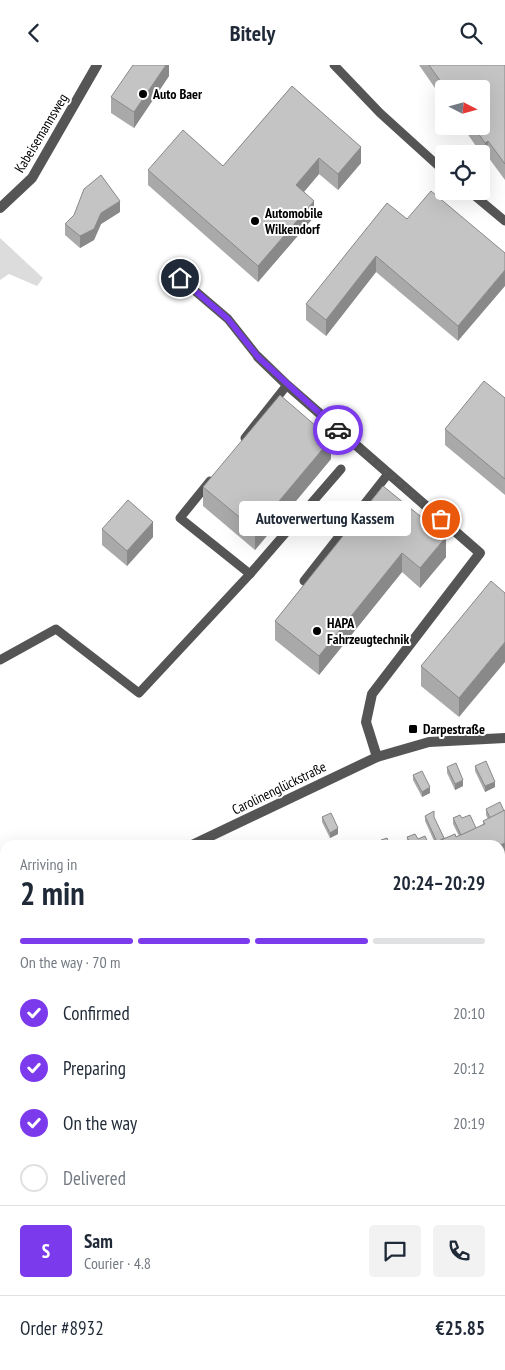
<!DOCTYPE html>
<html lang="en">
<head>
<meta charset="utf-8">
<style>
	body { margin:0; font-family:"PT Sans Narrow",sans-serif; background:#f2f2f3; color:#1f2937; height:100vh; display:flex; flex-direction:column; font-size:19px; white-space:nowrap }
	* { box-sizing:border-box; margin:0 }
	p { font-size:16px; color:#747a83 }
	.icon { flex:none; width:28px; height:28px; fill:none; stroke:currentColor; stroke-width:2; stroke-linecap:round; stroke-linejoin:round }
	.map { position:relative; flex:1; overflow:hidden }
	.panel { position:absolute; left:0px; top:775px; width:505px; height:530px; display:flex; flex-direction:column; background:#fff; border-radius:15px 15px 0 0; box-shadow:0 5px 20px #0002 }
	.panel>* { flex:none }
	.needle { width:32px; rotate:96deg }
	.controls { position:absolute; left:435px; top:15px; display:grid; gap:10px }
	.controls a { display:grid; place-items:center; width:55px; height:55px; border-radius:5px; background:#fff; box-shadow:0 5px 20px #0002; font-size:25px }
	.pin { position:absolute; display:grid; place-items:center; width:42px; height:42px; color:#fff; margin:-21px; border:2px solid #fff; border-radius:50%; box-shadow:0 1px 5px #0007 }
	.courier { position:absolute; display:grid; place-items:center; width:50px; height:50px; margin:-25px; border:4px solid #7c3aed; border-radius:50%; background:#fff; color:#222; box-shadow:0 1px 6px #0007 }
	.bubble { position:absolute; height:35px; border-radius:5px; background:#fff; box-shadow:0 5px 20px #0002; font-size:16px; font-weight:600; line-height:35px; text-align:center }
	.overview em { font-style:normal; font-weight:600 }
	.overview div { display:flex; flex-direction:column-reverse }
	.overview { display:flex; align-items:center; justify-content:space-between; height:85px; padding:0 20px }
	h1 { font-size:32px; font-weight:600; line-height:38px }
	.bar { display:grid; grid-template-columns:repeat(4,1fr); gap:8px 5px; align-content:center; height:60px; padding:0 20px }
	.bar i { height:6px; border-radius:4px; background:#e0e1e3 }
	.bar .current { background:#7c3aed }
	.bar p { grid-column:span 4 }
	.line { display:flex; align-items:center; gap:12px; padding:0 20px; border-top:1px solid #e0e1e3 }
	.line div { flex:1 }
	.round { display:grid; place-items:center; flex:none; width:52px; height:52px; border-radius:5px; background:#f2f2f3 }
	ol { padding:0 20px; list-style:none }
	li { display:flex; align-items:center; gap:15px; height:55px }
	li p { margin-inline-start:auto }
	li .icon { padding:5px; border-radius:50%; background:#7c3aed; color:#fff; stroke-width:4 }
	li:last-child { color:#747a83 }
	li i { width:28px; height:28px; border:2px solid #e0e1e3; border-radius:50% }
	header { display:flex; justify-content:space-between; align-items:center; height:65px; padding:0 20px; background:#fff; font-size:22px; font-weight:600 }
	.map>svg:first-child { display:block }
	.green { fill:#dcdcdc }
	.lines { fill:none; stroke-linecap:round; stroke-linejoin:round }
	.lane { stroke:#555; stroke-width:9 }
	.street { stroke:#555; stroke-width:10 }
	.wall { fill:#a9a9a9 }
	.shaded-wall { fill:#898989 }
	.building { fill:#c4c4c4; stroke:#898989 }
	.done { stroke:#595959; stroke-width:5; stroke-dasharray:0 9 }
	.route { stroke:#7c3aed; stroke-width:6 }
	.poi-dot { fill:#000; stroke:#fff; stroke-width:2 }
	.labels { text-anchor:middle; stroke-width:4; stroke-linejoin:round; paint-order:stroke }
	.poi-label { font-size:14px; font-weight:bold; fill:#000; stroke:#fff; text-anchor:start }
	.street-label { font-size:14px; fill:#000; stroke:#fff }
</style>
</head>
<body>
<header><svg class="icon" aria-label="back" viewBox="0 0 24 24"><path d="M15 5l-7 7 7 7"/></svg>Bitely<svg class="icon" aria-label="search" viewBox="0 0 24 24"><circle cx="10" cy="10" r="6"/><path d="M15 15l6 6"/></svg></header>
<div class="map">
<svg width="505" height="1305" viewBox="0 0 505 1305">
	<rect width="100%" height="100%" fill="#fff"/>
	<polygon class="green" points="0,173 43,213 37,221 9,209 0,215"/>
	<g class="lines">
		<g class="lane">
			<polyline points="334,0 380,48 444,106"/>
			<polyline points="469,126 505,156"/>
			<polyline points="180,213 228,254 258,292"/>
			<polyline points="245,373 287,320"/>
			<polyline points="250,509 341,404"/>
			<polyline points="304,516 388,409"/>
			<polyline points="0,595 56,564 139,628 250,509 180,453 210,416"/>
			<polyline points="500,1062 505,1061"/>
			<polyline points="500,1153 505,1153"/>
			<polyline points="300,1305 300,1300"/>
		</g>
		<g class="street">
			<polyline points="0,143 32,113 97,0"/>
			<polyline points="258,292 287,320 480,488 372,629 366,657 377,692"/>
			<polyline points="192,780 377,692 429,677 505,673"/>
			<polyline points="500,829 505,826"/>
			<polyline points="0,840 5,848"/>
			<polyline points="0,869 5,867"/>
			<polyline points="0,1067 5,1064"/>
		</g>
	</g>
	<g class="wall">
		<polygon points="169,0 169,11 134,63 111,48 111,32"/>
		<polygon points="419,0 505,0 505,115 488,92 485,94 462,61 481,61 481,24 444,24 444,36"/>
		<polygon points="292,21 361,98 338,125 319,109 304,127 314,152 258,217 148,120 148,105 223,101"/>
		<polygon points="120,147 101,159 94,175 80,183 65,170 65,159"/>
		<polygon points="407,154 505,188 458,276 376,207 326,271 306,255 306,239"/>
		<polygon points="505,333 505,430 445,380 445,364"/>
		<polygon points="331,394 255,485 203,441 203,422"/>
		<polygon points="383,421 446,492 420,523 402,507 319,610 275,575 275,556"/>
		<polygon points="102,464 153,472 127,501 102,480"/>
		<polygon points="505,528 459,652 421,621 421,601"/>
		<polygon points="475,701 495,722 485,727 475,706"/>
		<polygon points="447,702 463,721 455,725 447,708"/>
		<polygon points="413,710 430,728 422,732 413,715"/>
		<polygon points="486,744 505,745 505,789 500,792 435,778 425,756 425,751 434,752 444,773 456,772 459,771 453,759 453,753 462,753 476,763 483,759 483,756 488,754 486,750"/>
		<polygon points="322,752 338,769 330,773 322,757"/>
		<polygon points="407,772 418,774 429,780 408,780 407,778"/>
		<polygon points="505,850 505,912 502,903 500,904"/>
		<polygon points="5,967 4,1026 2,1023 0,1024 0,970"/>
		<polygon points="500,1236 505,1236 505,1305 486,1305 459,1303 459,1300 500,1300"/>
		<polygon points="195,1300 283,1300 282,1305 272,1304 272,1305 195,1305"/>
		<polygon points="325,1300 422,1300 421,1305 325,1305"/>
	</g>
	<g class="shaded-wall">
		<polygon points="166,0 169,0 169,11 134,63 134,47"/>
		<polygon points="488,76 488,92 485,94 485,78"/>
		<polygon points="361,82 361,98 338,125 338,109"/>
		<polygon points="319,93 319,109 296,136 296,120"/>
		<polygon points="120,136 120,147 101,159 94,175 80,183 80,171 101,148"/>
		<polygon points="314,136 314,152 258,217 258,201"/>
		<polygon points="376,191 376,207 326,271 326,255"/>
		<polygon points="505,205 505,221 458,276 458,261"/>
		<polygon points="331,374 331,394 255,485 255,465"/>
		<polygon points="153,457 153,472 127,501 127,486"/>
		<polygon points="446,472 446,492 420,523 420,503"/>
		<polygon points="402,488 402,507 319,610 319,591"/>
		<polygon points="505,577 505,597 459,652 459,633"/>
		<polygon points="463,715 463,721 455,725 455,719"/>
		<polygon points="495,717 495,722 485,727 485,721"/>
		<polygon points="430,722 430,728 422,732 422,727"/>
		<polygon points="338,763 338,769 330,773 330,768"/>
		<polygon points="505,778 505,789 500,792 500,780"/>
		<polygon points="504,878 504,889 500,891 500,880"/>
		<polygon points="502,897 502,903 500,904 500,898"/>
		<polygon points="2,1017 2,1023 0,1024 0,1018"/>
		<polygon points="5,1125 5,1131 2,1132 2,1137 0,1138 0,1127"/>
	</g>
	<g class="building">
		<polygon points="133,0 166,0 134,47 111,32"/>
		<polygon points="429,0 505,0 505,99 488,76 485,78 473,61 481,61 481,24 446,24"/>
		<polygon points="292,21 361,82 338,109 319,93 296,120 314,136 258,201 148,105 183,65 223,101"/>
		<polygon points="101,110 120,136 101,148 94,164 80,171 65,159 74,150 84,124"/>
		<polygon points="431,126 505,188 505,205 458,261 376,191 326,255 306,239 387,138 407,154"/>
		<polygon points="484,316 505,333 505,414 445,364"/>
		<polygon points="280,330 331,374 255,465 203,422"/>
		<polygon points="383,421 446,472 420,503 402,488 319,591 275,556"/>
		<polygon points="128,435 153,457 127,486 102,464"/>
		<polygon points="491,516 505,528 505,577 459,633 421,601"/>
		<polygon points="486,696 495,717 485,721 475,701"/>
		<polygon points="456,698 463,715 455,719 447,702"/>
		<polygon points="422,706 430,722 422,727 413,710"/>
		<polygon points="500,737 504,746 490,753 486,744"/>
		<polygon points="505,745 505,778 500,780 429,780 455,769 456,772 471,765 485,759 483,756"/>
		<polygon points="434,746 434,752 444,773 437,777 425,751"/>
		<polygon points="331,748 338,763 330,768 322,752"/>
		<polygon points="460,750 462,753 470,750 476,763 461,770 453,753"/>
		<polygon points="415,769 418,774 425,771 429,780 411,780 407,772"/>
		<polygon points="387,773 389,778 383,780 381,775"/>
		<polygon points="505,850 505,879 504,878 500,880 500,852"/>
		<polygon points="504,883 505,885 505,906 502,897 500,898 500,885"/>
		<polygon points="5,967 5,1020 4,1021 2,1017 0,1018 0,990 1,990 0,988 0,970"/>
		<polygon points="0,1098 1,1101 5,1099 5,1125 0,1127 2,1131 0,1132"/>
		<rect x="500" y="1236" width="5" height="51"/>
		<polygon points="229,1300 271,1300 271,1304"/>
		<polygon points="396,1300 420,1300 420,1302"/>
	</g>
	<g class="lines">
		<polyline class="done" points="338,365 441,454"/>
		<polyline class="route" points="180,213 228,254 258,292 338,365"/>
	</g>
	<g class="poi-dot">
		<circle cx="143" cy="29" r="5"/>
		<circle cx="255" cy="156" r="5"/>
		<circle cx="317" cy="566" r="5"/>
		<rect x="408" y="659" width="10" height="10" rx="2.5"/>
	</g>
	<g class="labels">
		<g class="poi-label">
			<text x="153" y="34">Auto Baer</text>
			<text x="265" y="153">Automobile<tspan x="265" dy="16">Wilkendorf</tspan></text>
			<text x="327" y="563">HAPA<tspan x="327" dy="16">Fahrzeugtechnik</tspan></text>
			<text x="423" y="669">Darpestraße</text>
		</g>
		<g class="street-label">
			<text transform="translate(41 68) rotate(-59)" y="5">Kabeisemannsweg</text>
			<text transform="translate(279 723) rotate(-26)" y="5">Carolinenglückstraße</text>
		</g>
	</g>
</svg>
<div class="controls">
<a><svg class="needle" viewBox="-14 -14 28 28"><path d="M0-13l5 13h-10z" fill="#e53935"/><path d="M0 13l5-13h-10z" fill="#747a83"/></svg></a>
<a><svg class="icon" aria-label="locate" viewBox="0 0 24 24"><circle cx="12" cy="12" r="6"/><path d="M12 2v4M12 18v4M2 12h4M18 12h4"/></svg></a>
</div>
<div class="pin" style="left:441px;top:454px;background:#ea580c"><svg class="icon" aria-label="bag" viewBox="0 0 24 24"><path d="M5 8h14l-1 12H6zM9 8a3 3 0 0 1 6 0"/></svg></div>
<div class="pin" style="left:180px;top:213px;background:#1f2937"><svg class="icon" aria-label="home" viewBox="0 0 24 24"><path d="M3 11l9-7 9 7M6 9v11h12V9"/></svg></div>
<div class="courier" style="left:338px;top:365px"><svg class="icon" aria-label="car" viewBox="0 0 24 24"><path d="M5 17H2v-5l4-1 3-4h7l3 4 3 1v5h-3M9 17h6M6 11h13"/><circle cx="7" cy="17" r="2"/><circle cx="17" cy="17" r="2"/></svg></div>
<div class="bubble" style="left:239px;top:436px;width:172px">Autoverwertung Kassem</div>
<section class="panel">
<div class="overview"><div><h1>2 min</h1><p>Arriving in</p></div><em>20:24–20:29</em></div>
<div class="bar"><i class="current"></i><i class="current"></i><i class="current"></i><i></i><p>On the way · 70 m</p></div>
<ol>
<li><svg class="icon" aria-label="check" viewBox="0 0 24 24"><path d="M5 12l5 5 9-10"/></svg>Confirmed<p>20:10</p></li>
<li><svg class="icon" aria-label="check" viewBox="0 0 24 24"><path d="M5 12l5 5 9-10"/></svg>Preparing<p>20:12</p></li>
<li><svg class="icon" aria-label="check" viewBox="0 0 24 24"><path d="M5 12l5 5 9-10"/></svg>On the way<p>20:19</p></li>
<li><i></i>Delivered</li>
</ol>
<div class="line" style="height:90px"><b class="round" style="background:#7c3aed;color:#fff">S</b><div><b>Sam</b><p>Courier · 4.8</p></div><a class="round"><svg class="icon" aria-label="chat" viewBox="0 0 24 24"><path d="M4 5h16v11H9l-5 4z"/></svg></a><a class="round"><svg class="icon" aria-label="phone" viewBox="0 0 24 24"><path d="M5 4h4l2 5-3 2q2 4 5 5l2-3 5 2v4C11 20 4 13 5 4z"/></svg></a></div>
<div class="line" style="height:65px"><div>Order #8932</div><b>€25.85</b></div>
</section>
</div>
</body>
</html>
